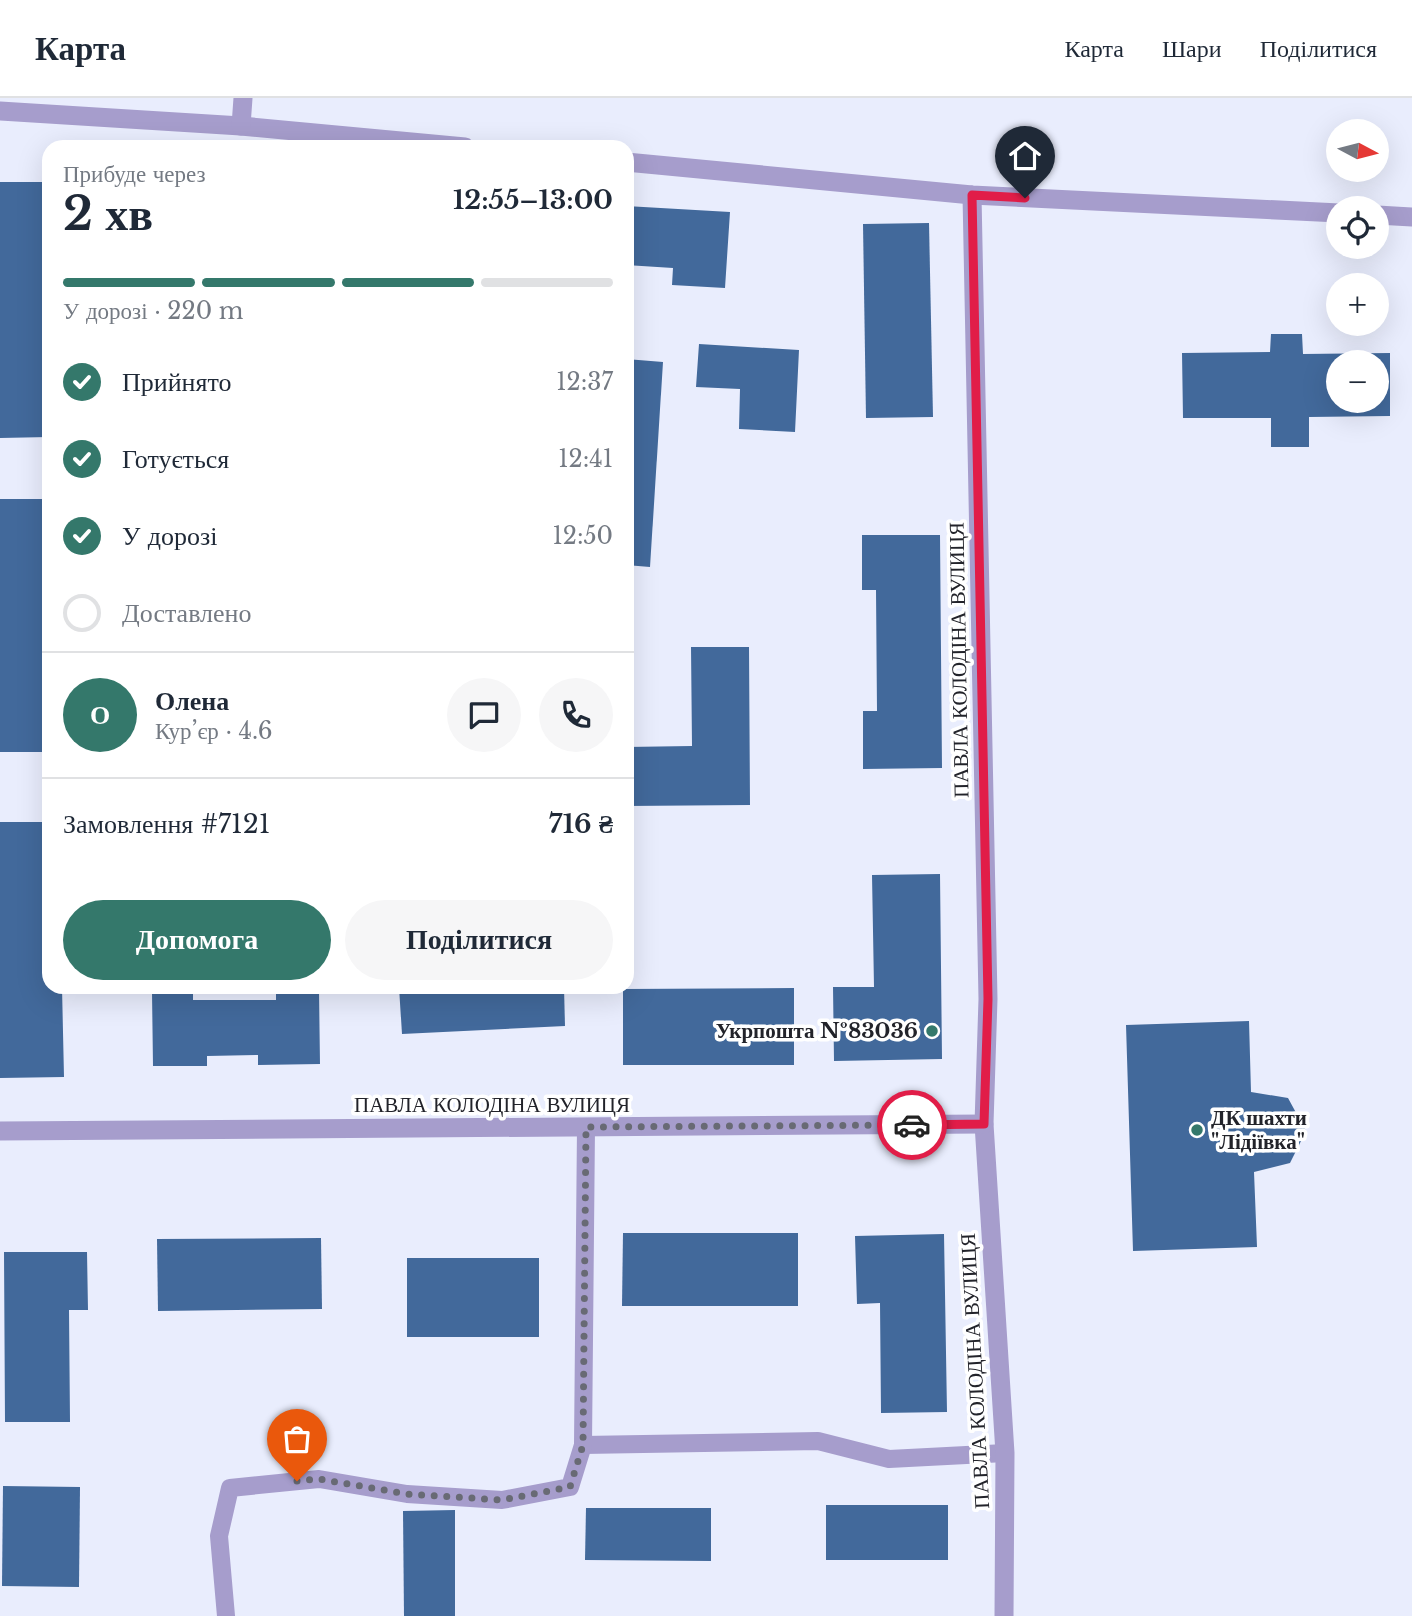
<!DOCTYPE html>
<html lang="uk">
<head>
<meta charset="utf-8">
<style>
	body { margin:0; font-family:"Libre Baskerville",serif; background:#f6f6f7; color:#1f2937; height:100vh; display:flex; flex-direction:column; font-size:26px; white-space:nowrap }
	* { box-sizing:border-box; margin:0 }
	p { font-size:23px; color:#747a83 }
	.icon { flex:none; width:38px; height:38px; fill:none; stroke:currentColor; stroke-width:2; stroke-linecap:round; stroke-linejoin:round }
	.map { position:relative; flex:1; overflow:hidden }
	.panel { position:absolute; left:42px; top:42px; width:592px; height:854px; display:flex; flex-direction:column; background:#fff; border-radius:21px; box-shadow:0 7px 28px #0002 }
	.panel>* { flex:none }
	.needle { width:46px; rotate:97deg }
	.tools { position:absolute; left:1326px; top:21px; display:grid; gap:14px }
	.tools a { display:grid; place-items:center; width:63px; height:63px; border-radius:50%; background:#fff; box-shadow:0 7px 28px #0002; font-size:35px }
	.pin { position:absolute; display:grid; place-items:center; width:60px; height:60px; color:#fff; margin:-72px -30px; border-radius:50% 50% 50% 0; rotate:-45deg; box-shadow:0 0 7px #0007 }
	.pin .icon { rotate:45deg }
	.courier { position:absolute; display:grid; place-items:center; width:70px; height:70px; margin:-35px; border:5px solid #e11d48; border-radius:50%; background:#fff; color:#222; box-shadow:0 2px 9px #0007 }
	.head em { font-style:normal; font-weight:700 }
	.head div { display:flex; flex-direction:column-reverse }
	.head { display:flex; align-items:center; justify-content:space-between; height:119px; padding:0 21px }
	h1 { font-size:46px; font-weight:700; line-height:52px }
	.bar { display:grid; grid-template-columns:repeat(4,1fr); gap:10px 7px; align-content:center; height:84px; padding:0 21px }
	.bar i { height:9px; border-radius:5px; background:#e0e1e3 }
	.bar .on { background:#34786b }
	.bar p { grid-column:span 4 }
	.line { display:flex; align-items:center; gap:18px; padding:0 21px; border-top:2px solid #e0e1e3 }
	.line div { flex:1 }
	.round { display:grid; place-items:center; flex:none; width:74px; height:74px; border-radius:37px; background:#f6f6f7 }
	ol { padding:0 21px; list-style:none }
	li { display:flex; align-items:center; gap:21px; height:77px }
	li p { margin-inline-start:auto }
	li .icon { padding:7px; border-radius:50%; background:#34786b; color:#fff; stroke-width:4 }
	li:last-child { color:#747a83 }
	li i { width:38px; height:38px; border:4px solid #e0e1e3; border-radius:50% }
	.primary-button { display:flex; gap:14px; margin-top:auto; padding:14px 21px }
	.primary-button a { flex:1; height:80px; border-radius:42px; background:#34786b; color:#fff; font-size:28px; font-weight:700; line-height:80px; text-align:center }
	.primary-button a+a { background:#f6f6f7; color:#1f2937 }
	header { display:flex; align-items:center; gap:42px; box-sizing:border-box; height:98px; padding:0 35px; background:#fff; border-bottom:2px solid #e0e1e3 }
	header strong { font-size:33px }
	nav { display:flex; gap:38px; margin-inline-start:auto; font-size:24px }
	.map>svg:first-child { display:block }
	.building { fill:#42699b; fill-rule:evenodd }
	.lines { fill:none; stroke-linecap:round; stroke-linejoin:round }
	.service { stroke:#a69dcc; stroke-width:18 }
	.minor { stroke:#a69dcc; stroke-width:19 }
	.done { stroke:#686a74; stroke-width:7; stroke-dasharray:0 12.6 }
	.route { stroke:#e11d48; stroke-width:9 }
	.poi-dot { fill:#34786b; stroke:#fff; stroke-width:2.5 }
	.labels { text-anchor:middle; stroke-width:7; stroke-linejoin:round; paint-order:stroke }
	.street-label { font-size:21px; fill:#22232a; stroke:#fff }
	.poi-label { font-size:21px; font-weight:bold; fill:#22232a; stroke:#fff; text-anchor:end }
</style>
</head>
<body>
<header>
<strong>Карта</strong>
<nav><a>Карта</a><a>Шари</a><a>Поділитися</a></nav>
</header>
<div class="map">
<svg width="1412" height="1518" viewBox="0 0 1412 1518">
	<rect width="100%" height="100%" fill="#e9edfd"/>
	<g class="building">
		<polygon points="0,84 49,84 49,339 0,340"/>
		<polygon points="626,108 730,114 725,190 672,187 673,170 626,167"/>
		<polygon points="929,125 933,319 866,320 863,126"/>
		<path d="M1271,236H1302L1303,256L1390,255V318L1309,319V349H1271V320H1183L1182,255L1270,254ZM1339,264H1377V303H1339Z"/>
		<polygon points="699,246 799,252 795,334 739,331 740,291 696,289"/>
		<polygon points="626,261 663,264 650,469 626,467"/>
		<rect x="0" y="401" width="49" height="253"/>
		<polygon points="862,437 940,437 942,670 863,671 863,613 877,613 876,492 862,492"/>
		<polygon points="691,549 749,549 750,707 626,708 626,649 692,648"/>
		<polygon points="0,724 49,724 49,889 62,889 64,979 0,980"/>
		<polygon points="940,776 942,961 834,963 833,889 874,889 872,777"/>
		<polygon points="399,889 564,889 565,928 402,936"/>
		<polygon points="794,890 794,967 623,967 623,891"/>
		<polygon points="319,892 320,966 258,967 258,957 207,958 207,968 153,968 152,894 193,894 193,902 276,902 276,893"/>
		<polygon points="1249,923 1251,994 1288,1000 1306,1033 1290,1065 1254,1074 1257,1149 1133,1153 1126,927"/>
		<polygon points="623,1135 798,1135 798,1208 622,1208"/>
		<polygon points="944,1136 947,1314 881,1315 880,1205 857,1206 855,1138"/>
		<polygon points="321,1140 322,1211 158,1213 157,1141"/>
		<polygon points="4,1154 87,1154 88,1212 69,1212 70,1324 5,1324"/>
		<rect x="407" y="1160" width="132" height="79"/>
		<polygon points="3,1388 80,1389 79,1489 2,1488"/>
		<rect x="826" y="1407" width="122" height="55"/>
		<polygon points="586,1410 711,1410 711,1463 585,1462"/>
		<polygon points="455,1412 455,1518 404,1518 403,1413"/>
	</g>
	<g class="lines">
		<g class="service">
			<polyline points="583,1347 818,1343 889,1361 1005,1355"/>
			<polyline points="226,1518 219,1438 230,1390 319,1381 407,1396 502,1402 570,1389 583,1347 586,1029"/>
		</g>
		<g class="minor">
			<polyline points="0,13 241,28 465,49"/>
			<polyline points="241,28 243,0"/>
			<polyline points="626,64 972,97 1339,115"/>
			<polyline points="972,97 988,901 984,1026 1005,1355 1004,1518"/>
			<polyline points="1377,117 1412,119"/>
			<polyline points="0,1033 984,1026"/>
		</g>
	</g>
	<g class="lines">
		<polyline class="done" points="297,1383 319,1381 407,1396 502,1402 570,1389 583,1347 586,1029 912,1027"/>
		<polyline class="route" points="912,1027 984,1026 988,901 972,97 1025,100"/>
	</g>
	<g class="poi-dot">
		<circle cx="932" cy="933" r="7"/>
		<circle cx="1197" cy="1032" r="7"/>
	</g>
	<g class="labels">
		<g class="street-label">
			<text transform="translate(959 562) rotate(-91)" y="7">ПАВЛА КОЛОДІНА ВУЛИЦЯ</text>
			<text x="492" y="1014">ПАВЛА КОЛОДІНА ВУЛИЦЯ</text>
			<text transform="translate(975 1273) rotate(-93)" y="7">ПАВЛА КОЛОДІНА ВУЛИЦЯ</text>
		</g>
		<g class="poi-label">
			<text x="918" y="940">Укрпошта №83036</text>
			<text x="1211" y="1027" text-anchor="start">ДК шахти<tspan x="1211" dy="24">"Лідіївка"</tspan></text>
		</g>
	</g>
</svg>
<div class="tools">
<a><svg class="needle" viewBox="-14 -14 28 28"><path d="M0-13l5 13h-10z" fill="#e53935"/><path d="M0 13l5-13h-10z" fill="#747a83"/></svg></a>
<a><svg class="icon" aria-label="locate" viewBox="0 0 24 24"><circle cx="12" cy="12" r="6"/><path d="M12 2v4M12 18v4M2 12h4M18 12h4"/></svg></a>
<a>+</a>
<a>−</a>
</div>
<div class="pin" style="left:297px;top:1383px;background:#ea580c"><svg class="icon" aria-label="bag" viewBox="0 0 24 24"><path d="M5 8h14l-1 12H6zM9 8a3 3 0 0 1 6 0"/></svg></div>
<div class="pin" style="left:1025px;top:100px;background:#1f2937"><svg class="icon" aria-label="home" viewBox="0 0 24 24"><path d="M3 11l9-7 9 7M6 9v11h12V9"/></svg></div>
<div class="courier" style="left:912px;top:1027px"><svg class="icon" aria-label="car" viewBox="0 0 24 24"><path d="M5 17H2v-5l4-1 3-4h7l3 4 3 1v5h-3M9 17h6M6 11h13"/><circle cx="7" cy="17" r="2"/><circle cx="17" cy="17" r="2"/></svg></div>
<section class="panel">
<div class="head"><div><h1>2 хв</h1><p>Прибуде через</p></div><em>12:55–13:00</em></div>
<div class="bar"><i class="on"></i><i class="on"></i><i class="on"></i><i></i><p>У дорозі · 220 m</p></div>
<ol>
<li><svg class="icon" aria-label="check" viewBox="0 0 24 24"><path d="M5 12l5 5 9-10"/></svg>Прийнято<p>12:37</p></li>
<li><svg class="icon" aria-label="check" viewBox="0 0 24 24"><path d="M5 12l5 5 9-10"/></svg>Готується<p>12:41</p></li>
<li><svg class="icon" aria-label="check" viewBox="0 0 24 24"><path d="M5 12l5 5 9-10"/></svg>У дорозі<p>12:50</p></li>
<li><i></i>Доставлено</li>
</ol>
<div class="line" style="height:126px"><b class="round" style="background:#34786b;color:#fff">О</b><div><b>Олена</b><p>Кур’єр · 4.6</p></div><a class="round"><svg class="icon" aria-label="chat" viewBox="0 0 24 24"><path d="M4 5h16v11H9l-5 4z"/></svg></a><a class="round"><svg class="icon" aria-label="phone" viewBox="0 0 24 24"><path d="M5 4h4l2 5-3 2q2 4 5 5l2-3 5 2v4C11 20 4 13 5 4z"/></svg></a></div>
<div class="line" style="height:91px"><div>Замовлення #7121</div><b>716 ₴</b></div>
<div class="primary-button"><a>Допомога</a><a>Поділитися</a></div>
</section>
</div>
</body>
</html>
